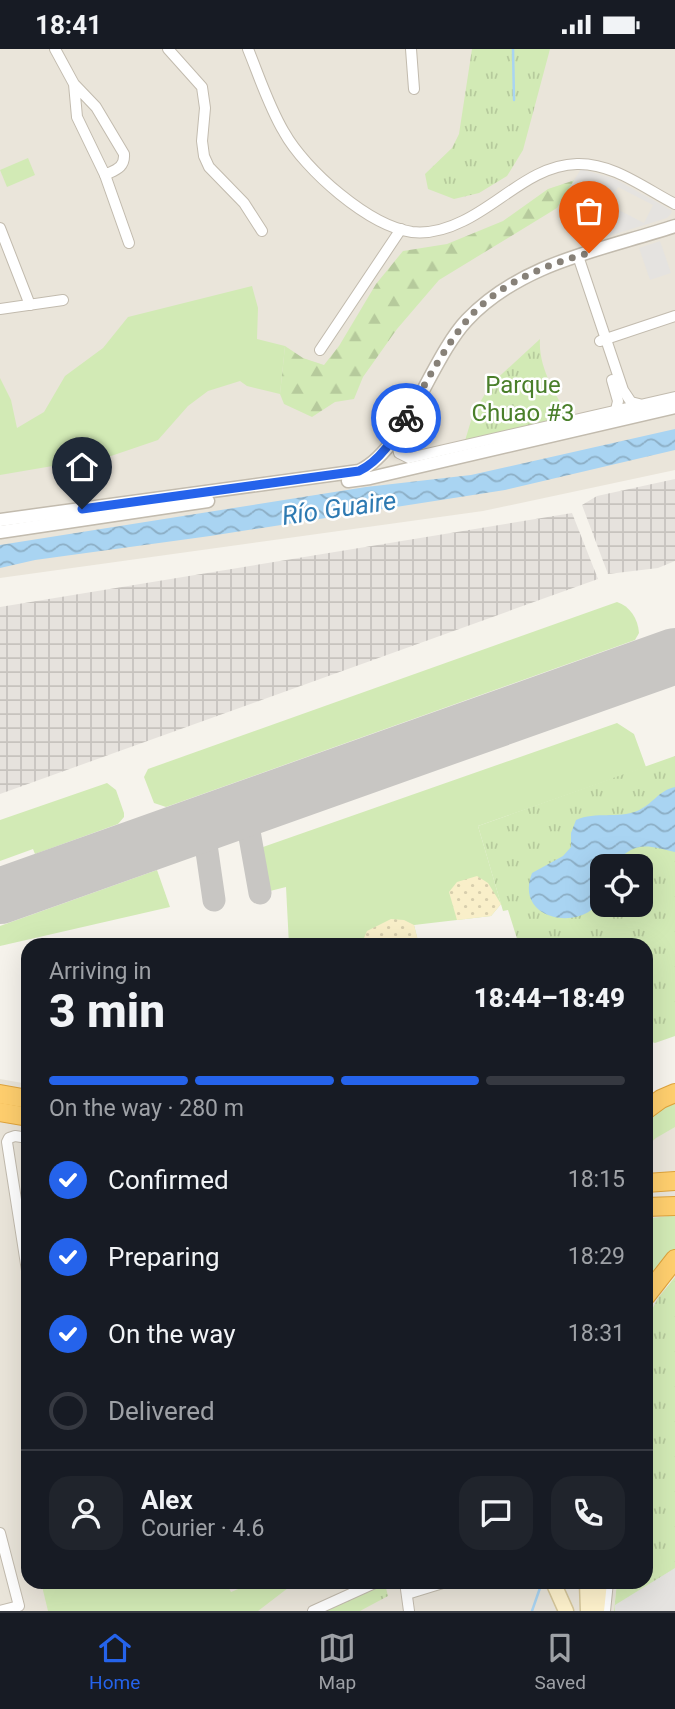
<!DOCTYPE html>
<html lang="en">
<head>
<meta charset="utf-8">
<style>
	body { margin:0; font-family:Roboto,sans-serif; background:#20242c; color:#f1f3f6; height:100vh; display:flex; flex-direction:column; font-size:26px; white-space:nowrap }
	* { box-sizing:border-box; margin:0 }
	p { font-size:23px; color:#9ea1a6 }
	.icon { flex:none; width:38px; height:38px; fill:none; stroke:currentColor; stroke-width:2; stroke-linecap:round; stroke-linejoin:round }
	.map { position:relative; flex:1; overflow:hidden }
	.drawer { position:absolute; left:21px; top:889px; width:632px; height:651px; display:flex; flex-direction:column; background:#171b24; border-radius:21px; box-shadow:0 7px 28px #0002 }
	.drawer>* { flex:none }
	.buttons { position:absolute; left:590px; top:805px; display:grid; gap:14px }
	.buttons a { display:grid; place-items:center; width:63px; height:63px; border-radius:14px; background:#171b24; box-shadow:0 7px 28px #0002; font-size:35px }
	.pin { position:absolute; display:grid; place-items:center; width:60px; height:60px; color:#fff; margin:-72px -30px; border-radius:50% 50% 50% 0; rotate:-45deg; box-shadow:0 0 7px #0007 }
	.pin .icon { rotate:45deg }
	.courier { position:absolute; display:grid; place-items:center; width:70px; height:70px; margin:-35px; border:5px solid #2563eb; border-radius:50%; background:#fff; color:#222; box-shadow:0 2px 9px #0007 }
	.summary em { font-style:normal; font-weight:800 }
	.summary div { display:flex; flex-direction:column-reverse }
	.summary { display:flex; align-items:center; justify-content:space-between; height:119px; padding:0 28px }
	h1 { font-size:46px; font-weight:800; line-height:52px }
	.bar { display:grid; grid-template-columns:repeat(4,1fr); gap:10px 7px; align-content:center; height:84px; padding:0 28px }
	.bar i { height:9px; border-radius:5px; background:#363941 }
	.bar .selected { background:#2563eb }
	.bar p { grid-column:span 4 }
	.line { display:flex; align-items:center; gap:18px; padding:0 28px; border-top:2px solid #363941 }
	.line div { flex:1 }
	.round { display:grid; place-items:center; flex:none; width:74px; height:74px; border-radius:21px; background:#20242c }
	ol { padding:0 28px; list-style:none }
	li { display:flex; align-items:center; gap:21px; height:77px }
	li p { margin-inline-start:auto }
	li .icon { padding:7px; border-radius:50%; background:#2563eb; color:#fff; stroke-width:4 }
	li:last-child { color:#9ea1a6 }
	li i { width:38px; height:38px; border:4px solid #363941; border-radius:50% }
	.status { display:flex; justify-content:space-between; align-items:center; height:49px; padding:0 35px; background:#171b24; direction:ltr }
	.status svg { height:19px; fill:currentColor }
	.tabs { display:flex; justify-content:space-around; align-items:center; height:98px; border-top:2px solid #363941; background:#171b24; font-size:19px; color:#9ea1a6 }
	.tabs a { display:grid; justify-items:center; gap:4px }
	.tabs .selected { color:#2563eb }
	.map>svg:first-child { display:block }
	.residential { fill:#eae5da }
	.industrial { fill:url(#industrial-grid) }
	.green { fill:#d2eab5 }
	.forest { fill:url(#forest-firs) }
	.sand { fill:url(#sand-dots) }
	.park { fill:url(#park-tufts); fill-rule:evenodd }
	.parking { fill:#e5e3e0; fill-rule:evenodd }
	.water { fill:url(#water-waves) }
	.lines { fill:none; stroke-linecap:round; stroke-linejoin:round }
	.stream { stroke:#a9d4f2; stroke-width:2.5 }
	.taxiway { stroke:#c8c6c3; stroke-width:23 }
	.runway { stroke:#c8c6c3; stroke-width:56 }
	.minor-casing { stroke:#c2bbae; stroke-width:12 }
	.tertiary-casing { stroke:#c2bbae; stroke-width:15 }
	.secondary-casing { stroke:#d6c79b; stroke-width:17 }
	.motorway-casing { stroke:#e0a43c; stroke-width:20 }
	.minor { stroke:#fff; stroke-width:10 }
	.tertiary { stroke:#fff; stroke-width:12 }
	.secondary { stroke:#fff3cd; stroke-width:14 }
	.motorway { stroke:#ffcf6e; stroke-width:18 }
	.done { stroke:#878178; stroke-width:7; stroke-dasharray:0 12.6 }
	.route { stroke:#2563eb; stroke-width:9 }
	.labels { text-anchor:middle; stroke-width:5; stroke-linejoin:round; paint-order:stroke }
	.park-label { font-size:24px; fill:#4a7f2a; stroke:#fff }
	.water-label { font-size:26px; font-style:italic; fill:#2e7ab2; stroke:#fff }
</style>
</head>
<body>
<div class="status"><b>18:41</b><svg viewBox="0 0 49 12"><path d="M0 12V9h3v3zM5 12V6h3v6zM10 12V3h3v9zM15 12V0h3v12zM26 1h20v11H26zM47 4h2v5h-2z"/></svg></div>
<div class="map">
<svg width="675" height="1562" viewBox="0 0 675 1562">
	<defs>
		<pattern id="industrial-grid" width="8" height="8" patternUnits="userSpaceOnUse" patternTransform="scale(1.75)"><rect width="8" height="8" fill="#e6e2dd"/><path d="M0 4h8M4 0v8" fill="none" stroke="#c7c3be"/></pattern>
		<pattern id="forest-firs" width="22" height="20" patternUnits="userSpaceOnUse" patternTransform="scale(1.75)"><rect width="22" height="20" fill="#d2eab5"/><path d="M5 1l3.5 6h-7zM16 11l3.5 6h-7z" fill="#b6ca9c"/></pattern>
		<pattern id="sand-dots" width="8" height="8" patternUnits="userSpaceOnUse" patternTransform="scale(1.75)"><rect width="8" height="8" fill="#f9efc9"/><path d="M2 2h.1M6 6h.1" fill="none" stroke="#d7cead" stroke-width="1.8" stroke-linecap="round"/></pattern>
		<pattern id="park-tufts" width="24" height="20" patternUnits="userSpaceOnUse" patternTransform="scale(1.75)"><rect width="24" height="20" fill="#d2eab5"/><path d="M3 7l-1-3M5 7V3M7 7l1-3M15 17l-1-3M17 17v-4M19 17l1-3" fill="none" stroke="#b6ca9c"/></pattern>
		<pattern id="water-waves" width="16" height="10" patternUnits="userSpaceOnUse" patternTransform="scale(1.75)"><rect width="16" height="10" fill="#a9d4f2"/><path d="M0 5q4-4 8 0t8 0" fill="none" stroke="#8caec5"/></pattern>
	</defs>
	<rect width="100%" height="100%" fill="#f6f3ec"/>
	<g class="residential">
		<polygon points="0,0 675,0 675,421 483,462 0,529"/>
		<polygon points="0,1030 28,1035 28,1533 617,1533 614,1562 0,1562"/>
		<polygon points="675,1034 675,1228 668,1235 646,1272 646,1049"/>
	</g>
	<g class="industrial">
		<polygon points="675,430 675,512 658,519 608,525 582,456 597,447"/>
		<polygon points="572,464 598,530 0,745 0,558"/>
	</g>
	<g class="green">
		<polygon points="28,109 35,126 7,138 0,121"/>
		<polygon points="252,237 258,259 257,290 285,297 280,345 247,337 240,332 208,342 188,357 158,391 111,407 0,426 0,329 11,351 17,379 44,363 65,327 103,299 128,268"/>
		<path d="M617,553C630,557 638,570 639,584L635,591L166,758L154,754L144,728L148,720Z"/>
		<polygon points="617,674 634,685 646,718 478,777 501,855 491,867 414,876 419,896 289,896 286,838 266,843 263,798"/>
		<polygon points="107,734 116,741 124,764 124,768 118,775 35,805 33,800 0,812 0,771"/>
		<polygon points="157,821 170,858 0,897 0,877"/>
		<polygon points="675,1050 675,1078 656,1089 646,1098 646,1069"/>
		<polygon points="675,1166 675,1207 646,1239 646,1170"/>
		<polygon points="41,1533 226,1533 231,1543 255,1533 287,1533 288,1539 258,1562 48,1562"/>
	</g>
	<polygon class="forest" points="575,131 557,159 439,231 397,280 363,328 354,350 335,353 312,368 284,355 280,345 285,297 303,309 324,316 339,297 376,235 403,202 447,195 503,172 548,140"/>
	<g class="sand">
		<polygon points="477,827 488,834 501,855 491,867 457,871 449,843 457,833"/>
		<polygon points="391,870 404,871 414,876 419,896 361,896 367,882"/>
	</g>
	<g class="park">
		<polygon points="472,0 550,0 523,101 507,127 479,144 454,150 428,140 425,125 452,99 459,85"/>
		<path d="M540,290C538,319 556,345 570,371L464,395L473,365L491,335Z"/>
		<path d="M675,707V987L655,994L646,991V896H519L508,861L503,862L478,777ZM602,817H640V856H602Z"/>
		<polygon points="675,1228 675,1562 614,1562 617,1533 646,1533 646,1272 658,1249"/>
		<polygon points="385,1535 388,1547 360,1562 324,1562"/>
	</g>
	<g class="parking">
		<path d="M581,120L615,130L662,156L672,162L671,165L667,169L583,195L565,146ZM618,138L653,156L644,174L609,156Z"/>
		<polygon points="660,192 671,224 650,231 639,199"/>
		<polygon points="675,1519 675,1562 615,1562 615,1556"/>
	</g>
	<g class="water">
		<polygon points="675,380 675,401 505,441 210,487 35,511 0,519 0,496 366,438 471,426"/>
		<path d="M675,738V803C647,796 633,791 614,817H602C602,826 604,837 602,845C592,884 512,875 532,824L563,807L571,798V784L576,771C596,762 618,770 637,762C652,756 659,741 675,738Z"/>
	</g>
	<g class="lines">
		<g class="stream">
			<polyline points="513,0 514,51"/>
			<polyline points="532,1562 540,1539"/>
		</g>
		<g class="taxiway">
			<polyline points="245,760 260,844"/>
			<polyline points="203,775 214,851"/>
		</g>
		<polyline class="runway" points="0,847 675,607"/>
		<g class="minor-casing">
			<g id="minor">
				<path d="M55,0L74,35L96,58L124,105C125,119 115,121 105,126L77,68L74,35"/>
				<polyline points="168,0 202,38 205,59 202,92 204,107 209,118 244,154 262,182"/>
				<path d="M248,0C259,27 269,58 284,83C305,121 369,177 412,183C430,185 447,180 463,172C501,154 533,116 577,115C613,114 644,139 675,155"/>
				<polyline points="411,0 414,40"/>
				<polyline points="105,126 129,194"/>
				<polyline points="0,179 30,256"/>
				<polyline points="578,207 623,341 631,353 639,355"/>
				<polyline points="0,260 63,251"/>
				<polyline points="600,292 675,267"/>
				<polyline points="320,301 401,180"/>
				<polyline points="612,331 618,352 616,361"/>
				<polyline points="396,386 399,404 409,409 675,348"/>
				<polyline points="28,1089 15,1087 9,1089 7,1093 28,1228"/>
				<polyline points="0,1484 19,1557 0,1562"/>
				<polyline points="405,1533 409,1562"/>
				<polyline points="407,1545 446,1533"/>
				<polyline points="313,1562 377,1533"/>
				<polyline points="605,1562 608,1533"/>
			</g>
		</g>
		<g class="tertiary-casing">
			<g id="tertiary">
				<polyline points="348,432 370,429 675,358"/>
				<path d="M0,471L359,422C405,401 431,309 467,271C522,213 602,201 675,177"/>
				<polyline points="0,483 208,452"/>
			</g>
		</g>
		<g class="secondary-casing">
			<g id="secondary">
				<polyline points="553,1533 566,1562"/>
				<polyline points="587,1533 588,1562"/>
				<polyline points="597,1562 600,1533"/>
			</g>
		</g>
		<g class="motorway-casing">
			<g id="motorway">
				<polyline points="0,1045 28,1050"/>
				<polyline points="646,1061 661,1050 675,1044"/>
				<polyline points="0,1063 28,1068"/>
				<polyline points="646,1134 675,1132"/>
				<polyline points="646,1158 675,1157"/>
				<polyline points="646,1247 675,1210"/>
			</g>
		</g>
		<use href="#minor" class="minor"/>
		<use href="#tertiary" class="tertiary"/>
		<use href="#secondary" class="secondary"/>
		<use href="#motorway" class="motorway"/>
	</g>
	<g class="lines">
		<path class="done" d="M406,369C423,339 439,308 460,280C490,238 541,217 589,204"/>
		<path class="route" d="M82,460L359,422C380,412 394,389 406,369"/>
	</g>
	<g class="labels">
		<g class="park-label">
			<text x="523" y="344">Parque<tspan x="523" dy="28">Chuao #3</tspan></text>
		</g>
		<g class="water-label">
			<text transform="translate(339 459) rotate(-8)" y="9">Río Guaire</text>
		</g>
	</g>
</svg>
<div class="buttons">
<a><svg class="icon" aria-label="locate" viewBox="0 0 24 24"><circle cx="12" cy="12" r="6"/><path d="M12 2v4M12 18v4M2 12h4M18 12h4"/></svg></a>
</div>
<div class="pin" style="left:589px;top:204px;background:#ea580c"><svg class="icon" aria-label="bag" viewBox="0 0 24 24"><path d="M5 8h14l-1 12H6zM9 8a3 3 0 0 1 6 0"/></svg></div>
<div class="pin" style="left:82px;top:460px;background:#1f2937"><svg class="icon" aria-label="home" viewBox="0 0 24 24"><path d="M3 11l9-7 9 7M6 9v11h12V9"/></svg></div>
<div class="courier" style="left:406px;top:369px"><svg class="icon" aria-label="bike" viewBox="0 0 24 24"><circle cx="6" cy="16" r="4"/><circle cx="18" cy="16" r="4"/><path d="M6 16l4-8h5l3 8M10 8l3 8H6M13 5h3"/></svg></div>
<section class="drawer">
<div class="summary"><div><h1>3 min</h1><p>Arriving in</p></div><em>18:44–18:49</em></div>
<div class="bar"><i class="selected"></i><i class="selected"></i><i class="selected"></i><i></i><p>On the way · 280 m</p></div>
<ol>
<li><svg class="icon" aria-label="check" viewBox="0 0 24 24"><path d="M5 12l5 5 9-10"/></svg>Confirmed<p>18:15</p></li>
<li><svg class="icon" aria-label="check" viewBox="0 0 24 24"><path d="M5 12l5 5 9-10"/></svg>Preparing<p>18:29</p></li>
<li><svg class="icon" aria-label="check" viewBox="0 0 24 24"><path d="M5 12l5 5 9-10"/></svg>On the way<p>18:31</p></li>
<li><i></i>Delivered</li>
</ol>
<div class="line" style="height:126px"><a class="round"><svg class="icon" aria-label="person" viewBox="0 0 24 24"><circle cx="12" cy="8" r="4"/><path d="M4 21q1-7 8-7t8 7"/></svg></a><div><b>Alex</b><p>Courier · 4.6</p></div><a class="round"><svg class="icon" aria-label="chat" viewBox="0 0 24 24"><path d="M4 5h16v11H9l-5 4z"/></svg></a><a class="round"><svg class="icon" aria-label="phone" viewBox="0 0 24 24"><path d="M5 4h4l2 5-3 2q2 4 5 5l2-3 5 2v4C11 20 4 13 5 4z"/></svg></a></div>
</section>
</div>
<nav class="tabs">
<a class="selected"><svg class="icon" aria-label="home" viewBox="0 0 24 24"><path d="M3 11l9-7 9 7M6 9v11h12V9"/></svg>Home</a>
<a><svg class="icon" aria-label="map" viewBox="0 0 24 24"><path d="M3 6l6-2 6 2 6-2v14l-6 2-6-2-6 2zM9 4v14M15 6v14"/></svg>Map</a>
<a><svg class="icon" aria-label="saved" viewBox="0 0 24 24"><path d="M7 4h10v16l-5-4-5 4z"/></svg>Saved</a>
</nav>
</body>
</html>
